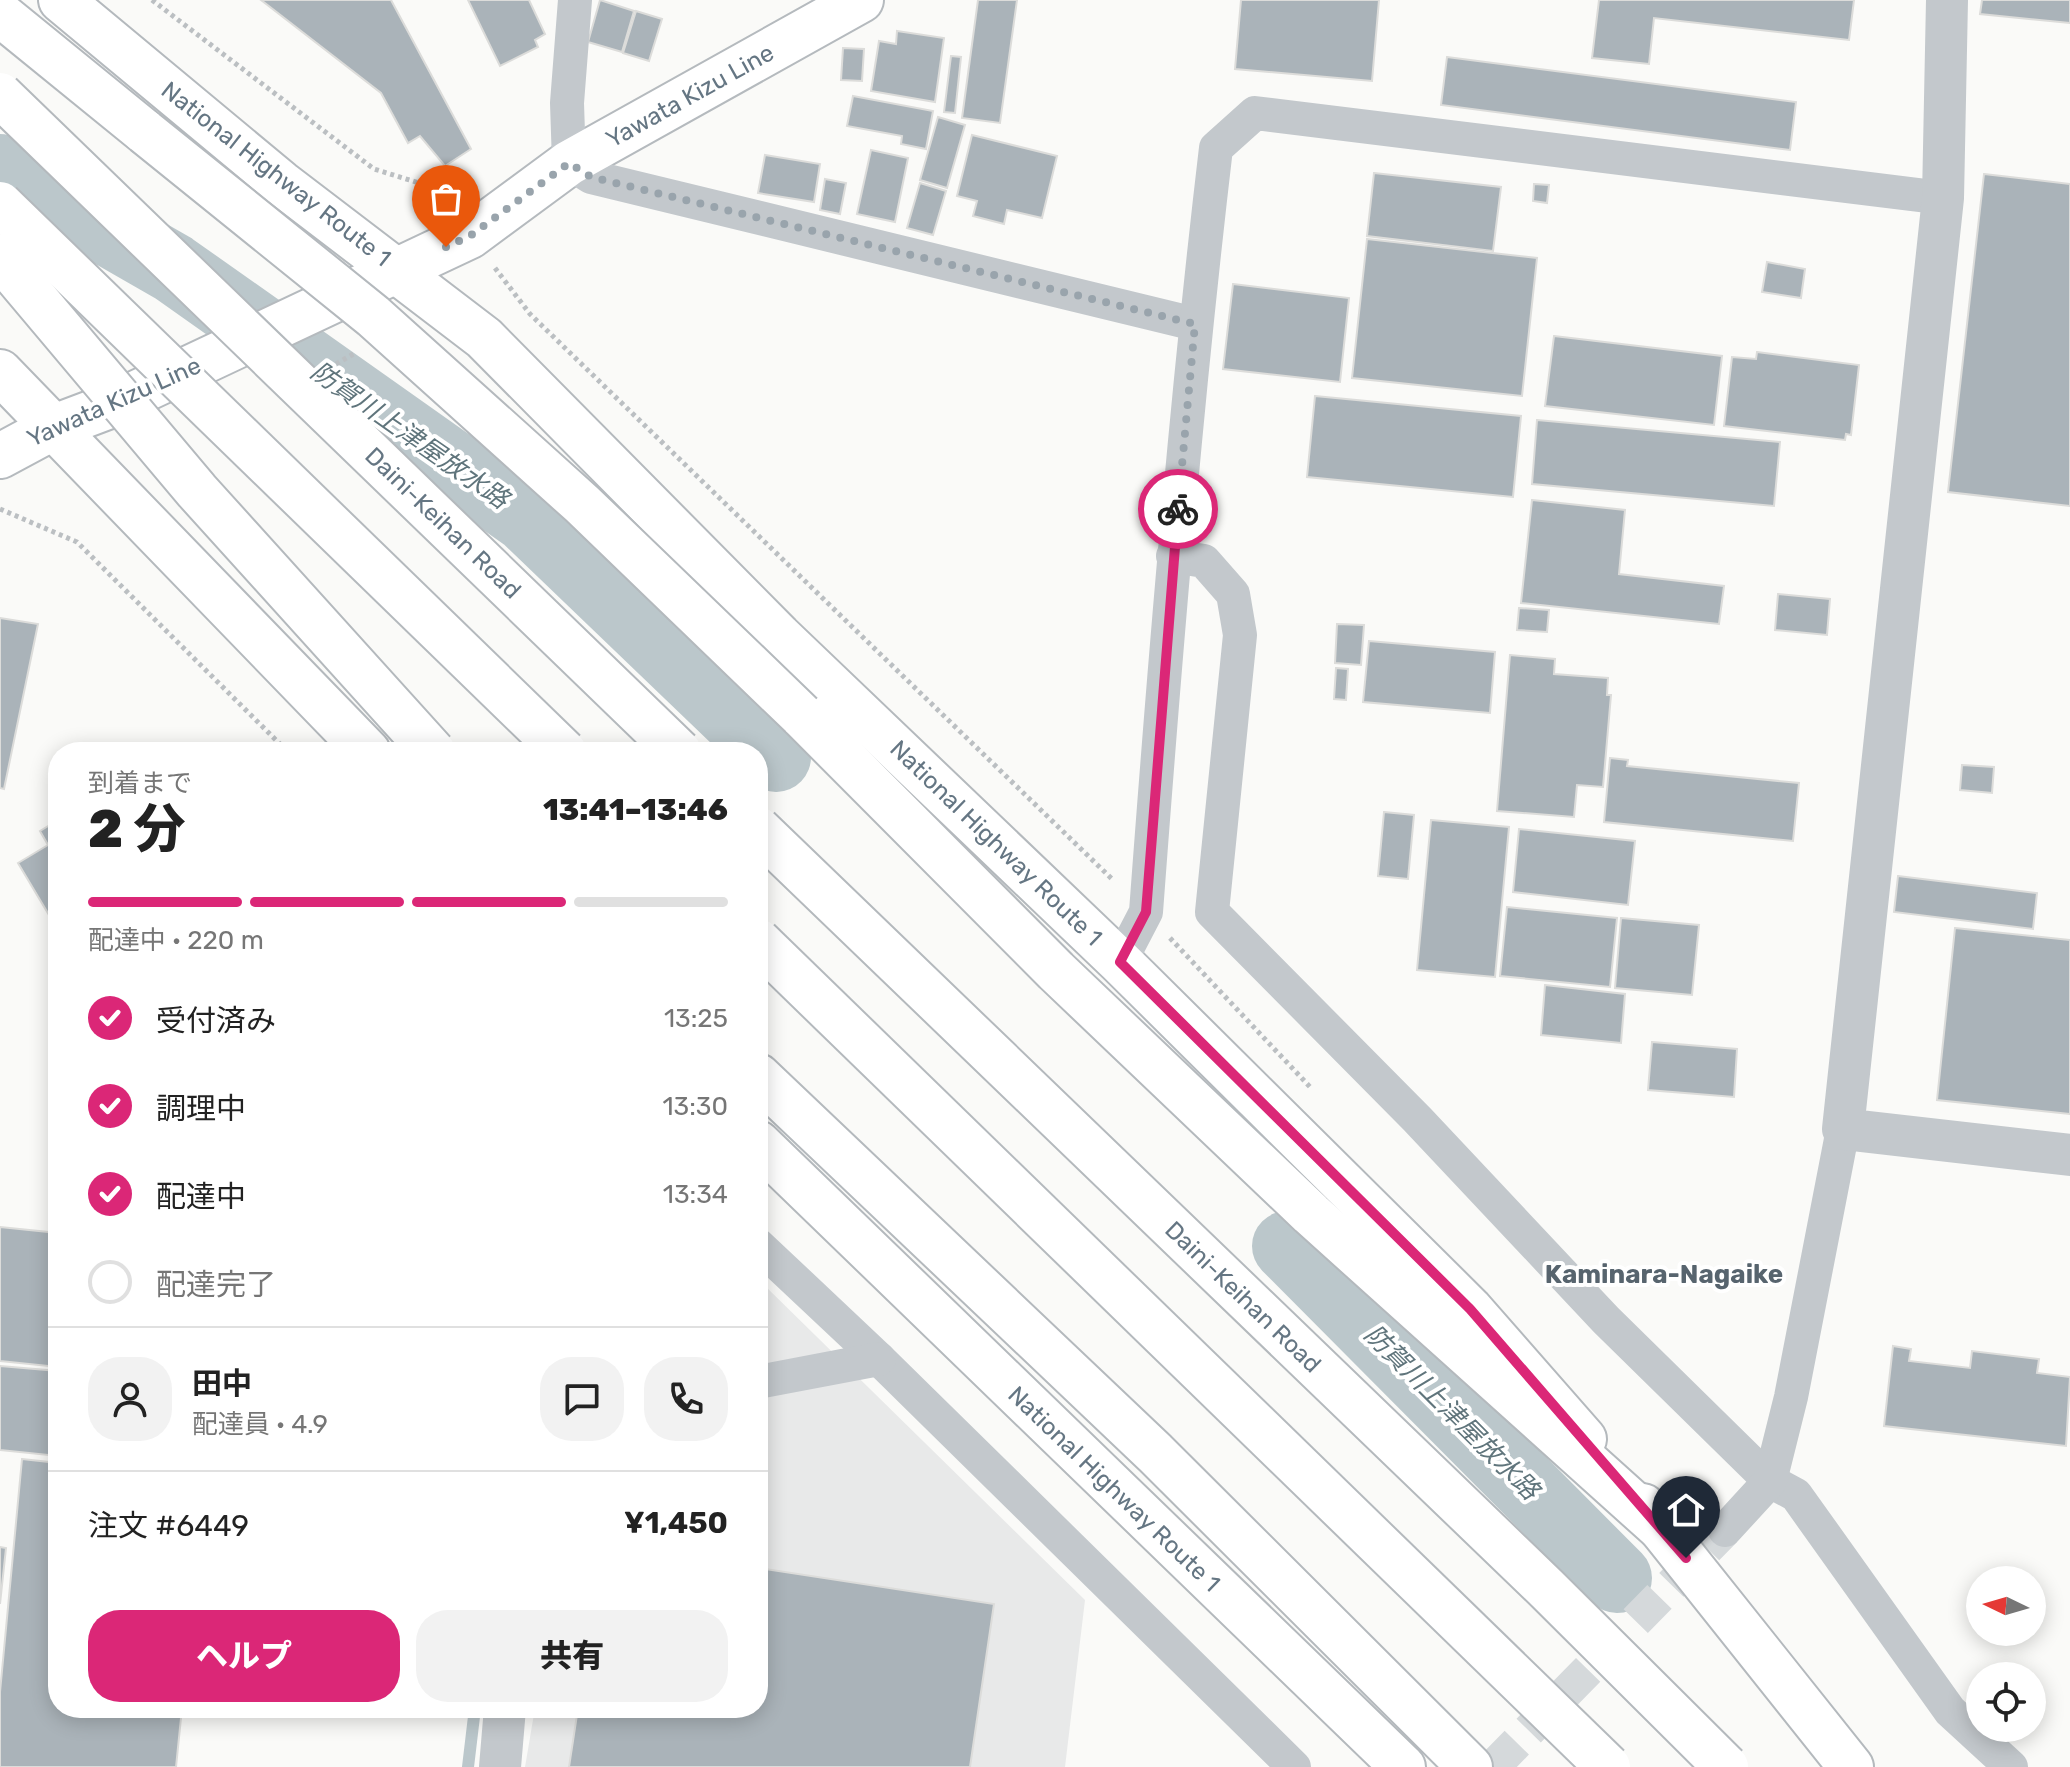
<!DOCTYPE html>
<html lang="ja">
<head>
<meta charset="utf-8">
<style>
	body { margin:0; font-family:Rubik,"Noto Sans JP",sans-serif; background:#f2f2f2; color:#222; height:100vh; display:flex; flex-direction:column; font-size:30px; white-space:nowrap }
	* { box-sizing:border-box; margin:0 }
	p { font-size:26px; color:#767676 }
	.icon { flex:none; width:44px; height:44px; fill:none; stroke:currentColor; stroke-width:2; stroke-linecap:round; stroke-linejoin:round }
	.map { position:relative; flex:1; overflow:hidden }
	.panel { position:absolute; left:48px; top:742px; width:720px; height:976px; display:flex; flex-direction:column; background:#fff; border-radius:32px; box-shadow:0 4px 20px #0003 }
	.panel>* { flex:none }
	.needle { width:52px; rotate:275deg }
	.buttons { position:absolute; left:1966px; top:1566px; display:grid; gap:16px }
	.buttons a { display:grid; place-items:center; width:80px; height:80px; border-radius:50%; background:#fff; box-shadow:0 4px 20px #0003; font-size:40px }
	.pin { position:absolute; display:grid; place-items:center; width:68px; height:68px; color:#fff; margin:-82px -34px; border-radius:50% 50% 50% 0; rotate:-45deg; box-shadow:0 0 8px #0007 }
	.pin .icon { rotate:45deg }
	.courier { position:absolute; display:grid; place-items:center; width:80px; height:80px; margin:-40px; border:6px solid #db2777; border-radius:50%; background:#fff; color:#222; box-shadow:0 2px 10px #0007 }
	.summary em { font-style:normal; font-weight:800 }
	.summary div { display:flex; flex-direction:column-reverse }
	.summary { display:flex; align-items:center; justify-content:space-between; height:136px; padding:0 40px }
	h1 { font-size:52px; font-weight:800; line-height:60px }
	.bar { display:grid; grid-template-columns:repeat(4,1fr); gap:12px 8px; align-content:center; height:96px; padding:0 40px }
	.bar i { height:10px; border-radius:6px; background:#e0e0e0 }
	.bar .selected { background:#db2777 }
	.bar p { grid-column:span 4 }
	.line { display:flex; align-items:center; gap:20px; padding:0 40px; border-top:2px solid #e0e0e0 }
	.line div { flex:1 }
	.round { display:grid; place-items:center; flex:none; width:84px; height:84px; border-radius:32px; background:#f2f2f2 }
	ol { padding:0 40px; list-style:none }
	li { display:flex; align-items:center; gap:24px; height:88px }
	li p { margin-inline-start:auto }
	li .icon { padding:8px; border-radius:50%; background:#db2777; color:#fff; stroke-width:4 }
	li:last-child { color:#767676 }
	li i { width:44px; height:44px; border:4px solid #e0e0e0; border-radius:50% }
	.action { display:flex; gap:16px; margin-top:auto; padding:16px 40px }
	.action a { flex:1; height:92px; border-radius:32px; background:#db2777; color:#fff; font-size:32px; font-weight:800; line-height:92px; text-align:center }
	.action a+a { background:#f2f2f2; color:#222 }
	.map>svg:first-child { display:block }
	.built { fill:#e8e9e9 }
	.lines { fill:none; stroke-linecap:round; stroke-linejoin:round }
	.stream { stroke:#bbc7cb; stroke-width:12 }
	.river { stroke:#bbc7cb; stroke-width:70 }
	.building { fill:#aab3b9; stroke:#dcdcda; stroke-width:2 }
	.minor-tunnel { stroke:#d5d9db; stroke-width:34; stroke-dasharray:34 17; stroke-linecap:butt }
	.primary-casing { stroke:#b5babe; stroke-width:48 }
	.trunk-casing { stroke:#b4b9bd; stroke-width:48 }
	.motorway-casing { stroke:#b4b9bd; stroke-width:48 }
	.path { stroke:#bbbfc2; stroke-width:5; stroke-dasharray:4 4; stroke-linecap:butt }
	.minor { stroke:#c3c8cc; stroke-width:34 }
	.tertiary { stroke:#c3c8cc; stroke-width:42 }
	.primary { stroke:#fff; stroke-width:44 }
	.trunk { stroke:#fff; stroke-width:44 }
	.motorway { stroke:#fff; stroke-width:44 }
	.motorway-bridge-casing { stroke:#b4b9bd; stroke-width:48; stroke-linecap:butt }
	.motorway-bridge { stroke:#fff; stroke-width:44 }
	.done { stroke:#99a4ac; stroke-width:8; stroke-dasharray:0 14.4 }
	.route { stroke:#db2777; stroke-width:10 }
	.labels { text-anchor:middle; stroke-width:8; stroke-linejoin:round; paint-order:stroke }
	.street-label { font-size:24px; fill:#657683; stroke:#fff }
	.water-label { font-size:26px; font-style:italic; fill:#60757c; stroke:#fff }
	.neighbourhood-label { font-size:26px; font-weight:bold; fill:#57646e; stroke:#fff }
</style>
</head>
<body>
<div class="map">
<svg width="2070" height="1767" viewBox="0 0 2070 1767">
	<rect width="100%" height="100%" fill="#fafaf8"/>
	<polygon class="built" points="758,1279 1085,1600 1065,1767 525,1767 535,1708 758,1708"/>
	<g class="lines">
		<polyline class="stream" points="468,1767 475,1708"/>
		<g class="river">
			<polyline points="0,169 173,268 527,518 776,757"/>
			<polyline points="1287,1246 1617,1578"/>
		</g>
	</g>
	<g class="building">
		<polygon points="261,0 391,0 471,149 445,166 420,136 408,143 381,93"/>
		<polygon points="468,0 529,0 545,34 535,40 538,47 500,66"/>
		<polygon points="600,0 634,11 622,52 588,42"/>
		<polygon points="978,0 1017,0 1000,123 962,118"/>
		<polygon points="1241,0 1379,0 1372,81 1235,69"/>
		<polygon points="1599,0 1854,0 1849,40 1654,18 1649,64 1592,58"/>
		<polygon points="1982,0 2070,0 2070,23 1980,14"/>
		<polygon points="636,11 662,19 649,61 623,53"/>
		<polygon points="897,31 944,38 935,102 871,91 879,41 896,44"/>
		<polygon points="843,48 864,49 862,81 841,80"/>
		<polygon points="951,56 961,57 955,113 944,112"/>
		<polygon points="1447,57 1796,102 1790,150 1441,105"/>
		<polygon points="853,96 933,111 926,149 901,144 902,136 847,126"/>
		<polygon points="938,117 965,125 947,188 920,180"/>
		<polygon points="972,135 1057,156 1042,218 1007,210 1004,224 973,216 977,201 957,196"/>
		<polygon points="871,150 908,158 895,222 857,214"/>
		<polygon points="765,155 820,164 814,202 758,193"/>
		<polygon points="1374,173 1501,187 1493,251 1367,236"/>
		<polygon points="1984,174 2070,184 2070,506 1948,492"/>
		<polygon points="825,179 846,183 840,214 820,210"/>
		<polygon points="920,183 946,191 933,235 907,228"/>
		<polygon points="1534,184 1549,185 1547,203 1533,201"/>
		<polygon points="1367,239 1537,258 1522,396 1352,378"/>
		<polygon points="1767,262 1805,269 1801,298 1762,292"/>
		<polygon points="1233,284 1349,298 1340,382 1223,369"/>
		<polygon points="1554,336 1722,356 1714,425 1545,406"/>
		<polygon points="1757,352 1859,365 1851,435 1846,434 1845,440 1724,426 1732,357 1756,359"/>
		<polygon points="1315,396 1521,416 1513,497 1307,477"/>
		<polygon points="1537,420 1780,442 1774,506 1532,484"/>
		<polygon points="1532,500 1625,510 1619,574 1724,586 1719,624 1521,603"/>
		<polygon points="1778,594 1830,599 1827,635 1775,630"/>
		<polygon points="1519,608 1549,610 1547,632 1517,630"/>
		<polygon points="0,618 38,624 4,789 0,788"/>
		<polygon points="1337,624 1364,625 1361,665 1335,663"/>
		<polygon points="1369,641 1495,652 1490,713 1363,702"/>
		<polygon points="1510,655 1555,659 1554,674 1608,678 1607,695 1611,695 1603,787 1577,785 1574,817 1497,811"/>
		<polygon points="1336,668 1348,669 1346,700 1334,699"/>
		<polygon points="1610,758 1628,760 1627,766 1799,783 1793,841 1604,822"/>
		<polygon points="1962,765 1994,767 1992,793 1960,790"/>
		<polygon points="1384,812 1414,815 1408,879 1378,876"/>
		<polygon points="58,820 58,930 18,863 48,845 40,831"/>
		<polygon points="1431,820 1509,827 1495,977 1417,970"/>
		<polygon points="1519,829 1635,841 1628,905 1513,892"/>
		<polygon points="1898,876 2037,893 2033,929 1894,912"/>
		<polygon points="1507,907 1617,918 1610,987 1500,976"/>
		<polygon points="1621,918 1699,925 1692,995 1615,988"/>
		<polygon points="1955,928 2070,940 2070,1114 1937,1100"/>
		<polygon points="1545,985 1625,994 1621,1043 1541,1035"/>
		<polygon points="1652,1042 1737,1049 1734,1097 1648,1090"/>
		<polygon points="0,1227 58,1233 58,1367 0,1361"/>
		<polygon points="1893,1346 1911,1349 1909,1361 1970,1368 1972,1351 2039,1359 2037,1373 2070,1377 2066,1446 1884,1426"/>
		<polygon points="0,1366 58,1371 58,1456 0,1450"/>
		<polygon points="22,1459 58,1463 58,1708 182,1708 176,1767 0,1767 0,1692"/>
		<polygon points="0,1547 6,1548 0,1604"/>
		<polygon points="758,1568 994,1604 970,1767 569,1767 578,1708 758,1708"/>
	</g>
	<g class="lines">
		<polyline class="minor-tunnel" points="1493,1767 1725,1530"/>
		<g class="primary-casing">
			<polyline id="primary" points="0,456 54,427 107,407 470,236 569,163 861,0"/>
		</g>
		<g class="trunk-casing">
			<g id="trunk">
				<polyline points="61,0 281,183 484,338 779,636 1120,962 1470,1309 1584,1439"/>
				<polyline points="0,372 368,752"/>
				<polyline points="758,1143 1403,1767"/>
				<polyline points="1643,1506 1851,1767"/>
			</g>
		</g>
		<g class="motorway-casing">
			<g id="motorway">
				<polyline points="0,14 145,132"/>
				<polyline points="801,715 1056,971 1311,1214 1667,1534"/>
				<polyline points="758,1076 1155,1453 1470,1767"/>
			</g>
		</g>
		<g class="path">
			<polyline points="152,0 374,169 445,191 450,200"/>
			<polyline points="495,268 530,314 1113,880"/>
			<polyline points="336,364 355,353"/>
			<polyline points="0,509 77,542 288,752"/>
			<polyline points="1170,938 1311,1088"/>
		</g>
		<g class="minor">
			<polyline points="575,0 567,103 569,163 591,177 1195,324"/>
			<polyline points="1173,556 1204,561 1233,594 1240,635 1212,912 1417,1119 1606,1320 1770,1481 1796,1495 1950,1711 2011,1767"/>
			<path d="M1120,962L1146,912C1165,657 1186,402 1216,148L1255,113L1943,198"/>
			<polyline points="758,1245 879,1359 1294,1767"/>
			<polyline points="758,1382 879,1359"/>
			<polyline points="1725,1530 1770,1481 1791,1397 1843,1129"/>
		</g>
		<g class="tertiary">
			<polyline points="1947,0 1943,198 1843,1129 2070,1155"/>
			<polyline points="500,1767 505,1708"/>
		</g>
		<use href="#primary" class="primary"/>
		<use href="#trunk" class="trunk"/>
		<use href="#motorway" class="motorway"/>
		<g class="motorway-bridge-casing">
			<g id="motorway-bridge">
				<polyline points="0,95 679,752"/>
				<polyline points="145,132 373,316 582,504 801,715"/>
				<polyline points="0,204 564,752"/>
				<polyline points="0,257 197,491 433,752"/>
				<polyline points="758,829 1545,1587 1726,1767"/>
				<polyline points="758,941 1608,1767"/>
			</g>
		</g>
		<use href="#motorway-bridge" class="motorway-bridge"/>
	</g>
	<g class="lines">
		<polyline class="done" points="446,247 470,236 569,163 591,177 1195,324 1178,509"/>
		<polyline class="route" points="1178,509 1146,912 1120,962 1470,1309 1686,1558"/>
	</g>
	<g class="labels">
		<g class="street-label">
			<text transform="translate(690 96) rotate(-29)" y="8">Yawata Kizu Line</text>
			<text transform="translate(276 174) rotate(38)" y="8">National Highway Route 1</text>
			<text transform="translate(114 402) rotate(-24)" y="8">Yawata Kizu Line</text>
			<text transform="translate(443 523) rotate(44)" y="8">Daini-Keihan Road</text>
			<text transform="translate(996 843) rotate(44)" y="8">National Highway Route 1</text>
			<text transform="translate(1243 1297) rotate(44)" y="8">Daini-Keihan Road</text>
			<text transform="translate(1114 1489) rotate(44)" y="8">National Highway Route 1</text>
		</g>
		<g class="water-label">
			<text transform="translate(410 435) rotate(35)" y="9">防賀川上津屋放水路</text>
			<text transform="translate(1452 1412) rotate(45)" y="9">防賀川上津屋放水路</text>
		</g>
		<g class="neighbourhood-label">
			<text x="1664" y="1283">Kaminara-Nagaike</text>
		</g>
	</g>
</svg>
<div class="buttons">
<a><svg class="needle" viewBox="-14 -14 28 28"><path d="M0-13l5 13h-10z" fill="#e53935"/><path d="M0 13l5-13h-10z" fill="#767676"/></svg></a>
<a><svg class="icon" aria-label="locate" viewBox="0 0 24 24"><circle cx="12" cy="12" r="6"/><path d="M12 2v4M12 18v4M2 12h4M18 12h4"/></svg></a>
</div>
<div class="pin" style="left:446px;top:247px;background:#ea580c"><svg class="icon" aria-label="bag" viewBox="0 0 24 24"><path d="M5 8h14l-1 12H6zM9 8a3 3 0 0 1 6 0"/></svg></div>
<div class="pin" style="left:1686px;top:1558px;background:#1f2937"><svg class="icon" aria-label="home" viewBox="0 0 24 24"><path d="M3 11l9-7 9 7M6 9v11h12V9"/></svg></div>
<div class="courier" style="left:1178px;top:509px"><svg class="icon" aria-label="bike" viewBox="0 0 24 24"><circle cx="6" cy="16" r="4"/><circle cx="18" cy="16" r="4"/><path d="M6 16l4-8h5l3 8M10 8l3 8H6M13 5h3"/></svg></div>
<section class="panel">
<div class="summary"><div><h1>2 分</h1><p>到着まで</p></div><em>13:41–13:46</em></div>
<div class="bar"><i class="selected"></i><i class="selected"></i><i class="selected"></i><i></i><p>配達中 · 220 m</p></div>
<ol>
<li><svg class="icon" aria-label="check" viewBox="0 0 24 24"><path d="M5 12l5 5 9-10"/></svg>受付済み<p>13:25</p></li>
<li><svg class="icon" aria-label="check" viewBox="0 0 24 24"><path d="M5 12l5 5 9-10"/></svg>調理中<p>13:30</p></li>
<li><svg class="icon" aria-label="check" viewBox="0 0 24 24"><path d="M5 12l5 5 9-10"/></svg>配達中<p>13:34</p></li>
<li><i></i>配達完了</li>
</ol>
<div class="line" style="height:144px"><a class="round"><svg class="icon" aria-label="person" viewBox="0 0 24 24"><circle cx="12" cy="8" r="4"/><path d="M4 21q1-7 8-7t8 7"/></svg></a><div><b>田中</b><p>配達員 · 4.9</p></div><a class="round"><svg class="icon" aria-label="chat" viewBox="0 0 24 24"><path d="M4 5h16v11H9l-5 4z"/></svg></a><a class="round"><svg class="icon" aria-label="phone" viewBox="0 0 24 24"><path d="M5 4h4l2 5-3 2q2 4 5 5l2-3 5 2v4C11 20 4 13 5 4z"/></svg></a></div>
<div class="line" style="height:104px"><div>注文 #6449</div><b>¥1,450</b></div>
<div class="action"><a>ヘルプ</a><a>共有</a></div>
</section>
</div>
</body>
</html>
